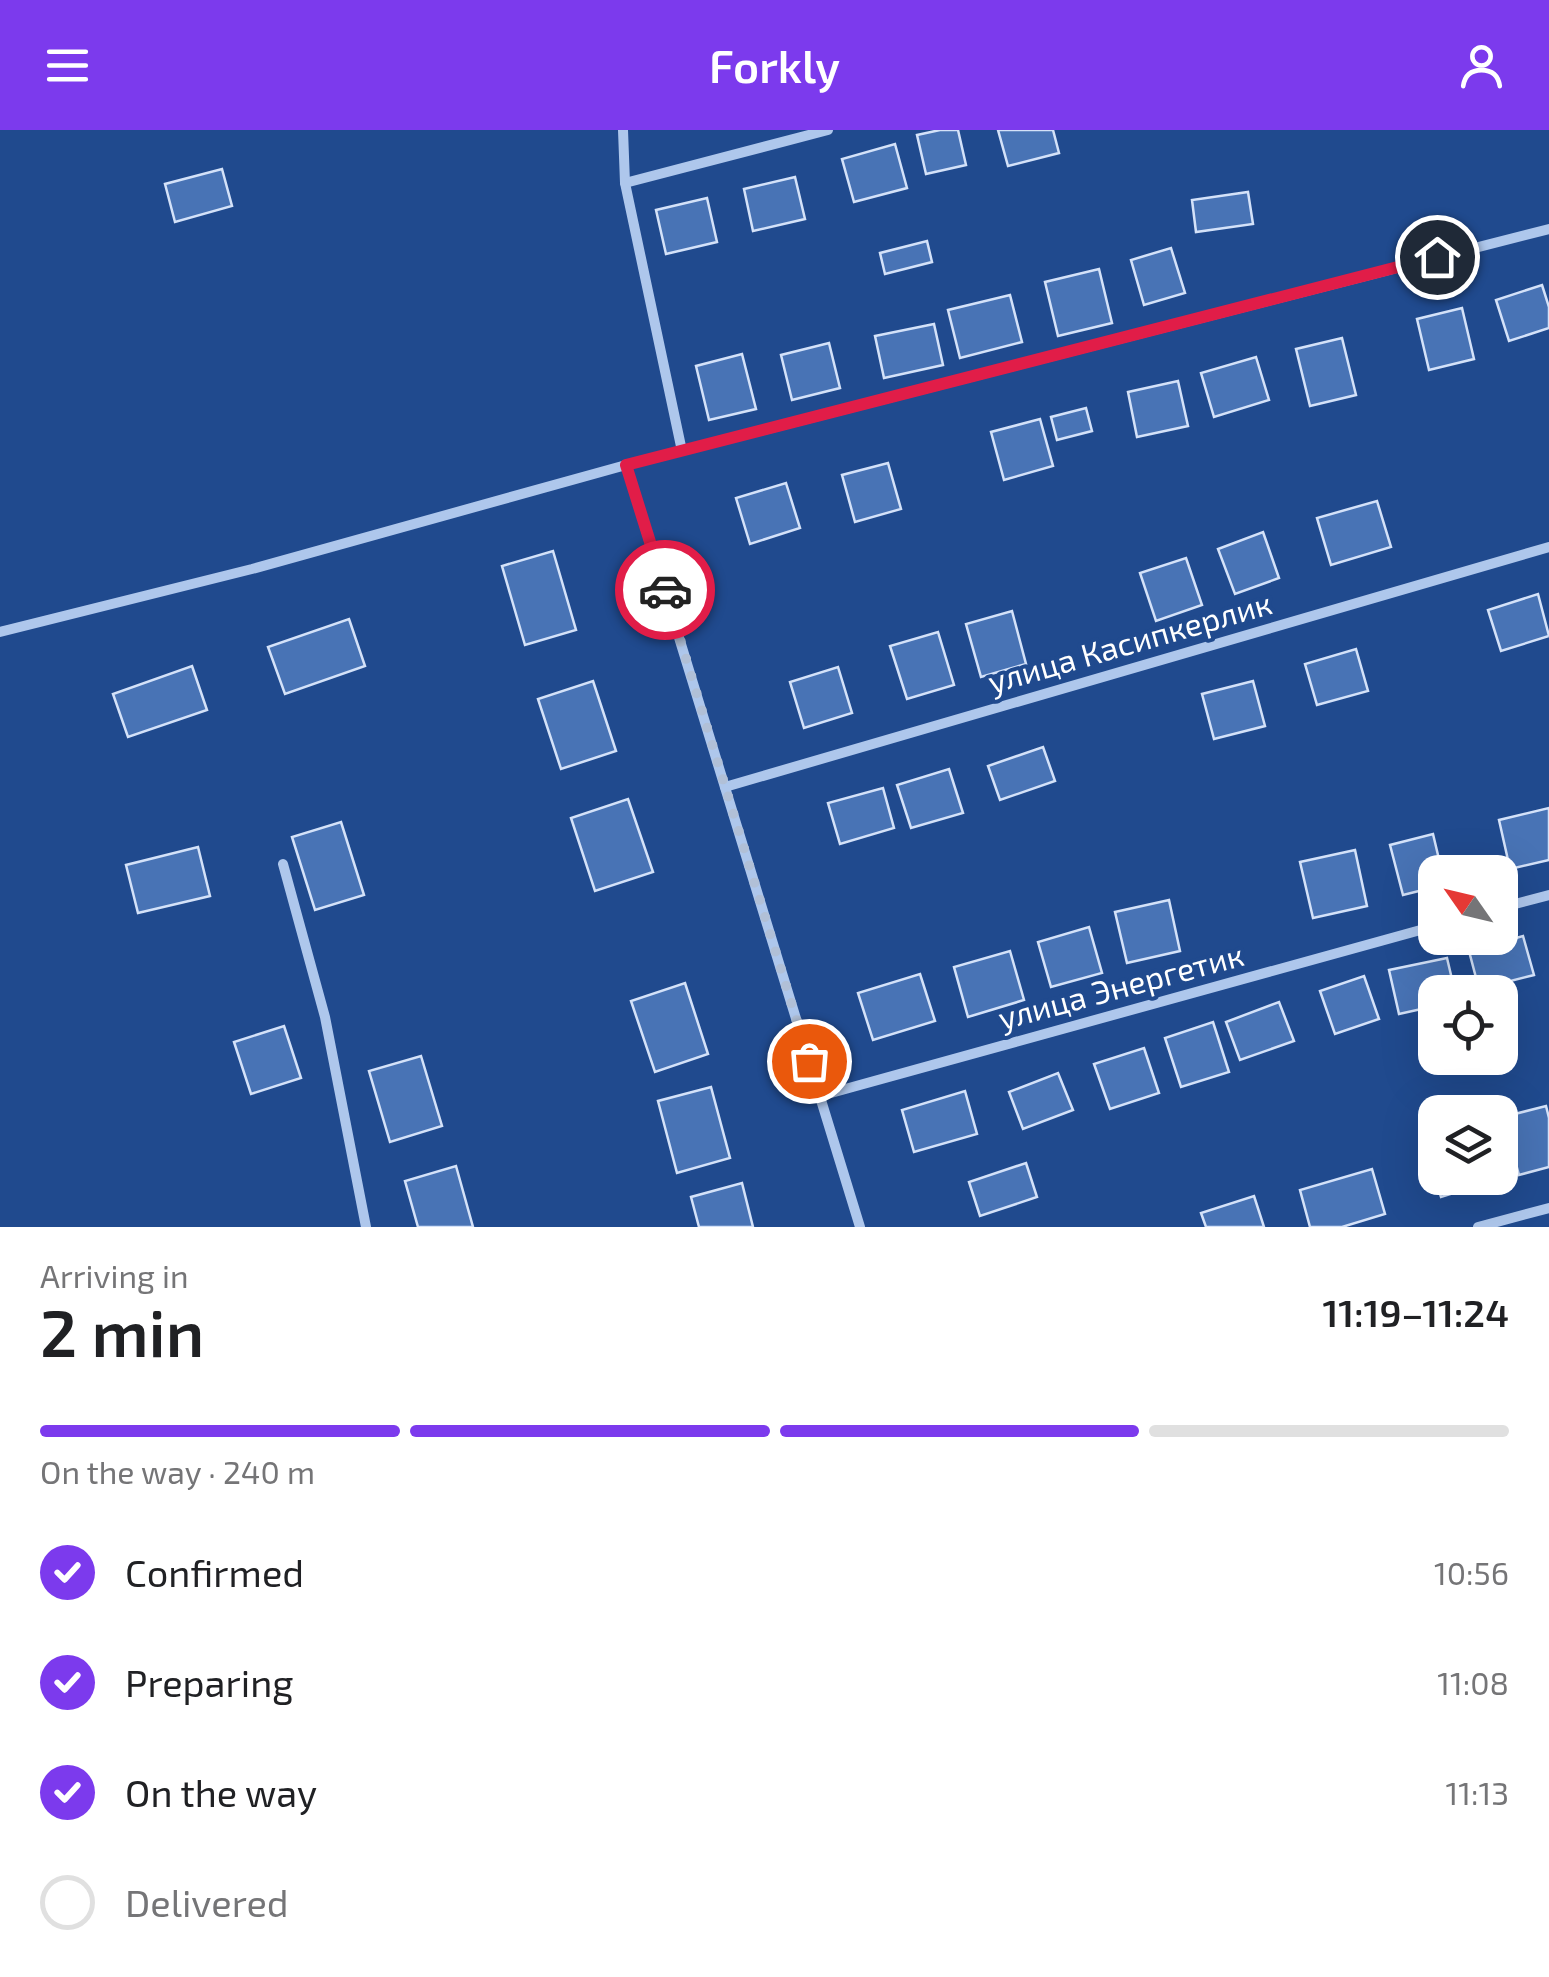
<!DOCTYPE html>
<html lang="en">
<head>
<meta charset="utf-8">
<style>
	body { margin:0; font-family:"Exo 2",sans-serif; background:#f6f6f6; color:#202124; height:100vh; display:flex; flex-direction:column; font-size:38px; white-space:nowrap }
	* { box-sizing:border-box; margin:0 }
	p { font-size:32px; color:#757577 }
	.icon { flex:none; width:55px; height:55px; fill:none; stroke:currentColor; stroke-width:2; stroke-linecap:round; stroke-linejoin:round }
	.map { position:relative; height:1097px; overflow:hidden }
	.side { display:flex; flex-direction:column; background:#fff; flex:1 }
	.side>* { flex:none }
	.needle { width:65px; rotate:304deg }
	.controls { position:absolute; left:1418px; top:725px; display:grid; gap:20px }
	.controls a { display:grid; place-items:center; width:100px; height:100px; border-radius:20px; background:#fff; box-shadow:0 10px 40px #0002; font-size:50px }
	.pin { position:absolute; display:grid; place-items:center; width:85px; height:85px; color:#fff; margin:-42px; border:5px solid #fff; border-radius:50%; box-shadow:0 2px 10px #0007 }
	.courier { position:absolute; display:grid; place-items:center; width:100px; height:100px; margin:-50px; border:8px solid #e11d48; border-radius:50%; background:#fff; color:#222; box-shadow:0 2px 12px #0007 }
	.headline em { font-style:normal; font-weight:600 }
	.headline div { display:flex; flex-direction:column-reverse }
	.headline { display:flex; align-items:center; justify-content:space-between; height:170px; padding:0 40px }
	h1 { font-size:65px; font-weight:600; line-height:75px }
	.bar { display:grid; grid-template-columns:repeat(4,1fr); gap:15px 10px; align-content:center; height:120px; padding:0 40px }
	.bar i { height:12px; border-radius:8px; background:#e0e0e0 }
	.bar .active { background:#7c3aed }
	.bar p { grid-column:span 4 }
	ol { padding:0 40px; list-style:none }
	li { display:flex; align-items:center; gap:30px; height:110px }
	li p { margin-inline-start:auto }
	li .icon { padding:10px; border-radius:50%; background:#7c3aed; color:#fff; stroke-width:4 }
	li:last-child { color:#757577 }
	li i { width:55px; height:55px; border:5px solid #e0e0e0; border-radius:50% }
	header { display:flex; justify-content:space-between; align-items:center; height:130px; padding:0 40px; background:#7c3aed; color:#fff; font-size:45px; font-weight:600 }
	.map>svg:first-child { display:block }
	.building { fill:#4873b5; stroke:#d4e2f9; stroke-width:2.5 }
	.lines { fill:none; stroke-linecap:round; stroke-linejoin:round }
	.minor { stroke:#aec7ec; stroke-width:10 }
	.done { stroke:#b1c0d7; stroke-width:10; stroke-dasharray:0 18 }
	.route { stroke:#e11d48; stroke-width:12 }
	.labels { text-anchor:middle; stroke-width:8; stroke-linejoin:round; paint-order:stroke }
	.street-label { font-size:32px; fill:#fff; stroke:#204a8e }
</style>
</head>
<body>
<header><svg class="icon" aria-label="menu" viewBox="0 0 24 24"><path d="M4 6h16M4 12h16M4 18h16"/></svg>Forkly<svg class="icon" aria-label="person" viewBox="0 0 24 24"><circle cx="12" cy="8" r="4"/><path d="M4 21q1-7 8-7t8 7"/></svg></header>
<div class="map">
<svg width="1549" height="1097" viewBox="0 0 1549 1097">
	<rect width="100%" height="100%" fill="#204a8e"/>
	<g class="building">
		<polygon points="940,0 958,0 966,35 926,44 917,5"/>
		<polygon points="998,0 1053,0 1059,23 1008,36"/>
		<polygon points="895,14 907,58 854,72 842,29"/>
		<polygon points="222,39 232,76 175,92 165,54"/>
		<polygon points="795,47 805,89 753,101 744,59"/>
		<polygon points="1248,62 1253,94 1196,102 1192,70"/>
		<polygon points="707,68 717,112 666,124 656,80"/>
		<polygon points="927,111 932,132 885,144 880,123"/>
		<polygon points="1171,118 1185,163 1144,175 1131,130"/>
		<polygon points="1099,139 1112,193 1058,206 1045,152"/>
		<polygon points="1542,155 1549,177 1549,198 1509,211 1496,170"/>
		<polygon points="1010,165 1022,212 960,228 948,180"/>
		<polygon points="1462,178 1474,229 1429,240 1417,189"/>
		<polygon points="934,194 943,235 884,248 875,206"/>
		<polygon points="1342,208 1356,265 1310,276 1296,219"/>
		<polygon points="829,213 840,258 792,270 781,225"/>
		<polygon points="742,224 756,279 709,290 696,236"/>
		<polygon points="1256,227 1269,270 1214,287 1201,243"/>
		<polygon points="1178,251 1188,296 1137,307 1128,262"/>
		<polygon points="1086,278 1092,301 1057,310 1051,287"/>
		<polygon points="1040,289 1053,336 1004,350 991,302"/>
		<polygon points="888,333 901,379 855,392 842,345"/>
		<polygon points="786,353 800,398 750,414 736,368"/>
		<polygon points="1377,371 1391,417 1331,435 1317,388"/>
		<polygon points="1263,402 1279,448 1235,464 1218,419"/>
		<polygon points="553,421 576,500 525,515 502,436"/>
		<polygon points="1186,428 1202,475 1156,491 1140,443"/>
		<polygon points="1538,464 1549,506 1501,521 1488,480"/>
		<polygon points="1012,481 1026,534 981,547 966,494"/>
		<polygon points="349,489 365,536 285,564 268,517"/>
		<polygon points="938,502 954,555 907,569 890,516"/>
		<polygon points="1356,519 1368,561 1317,575 1305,534"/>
		<polygon points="192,536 207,580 128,607 113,564"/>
		<polygon points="838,537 852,583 804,598 790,552"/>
		<polygon points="593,551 616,621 561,639 538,569"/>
		<polygon points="1253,551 1265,596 1214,609 1202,564"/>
		<polygon points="1043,617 1055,651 1000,670 988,636"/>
		<polygon points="949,639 963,683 911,698 897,655"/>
		<polygon points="883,658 894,698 840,714 828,673"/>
		<polygon points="628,669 653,742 595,761 571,688"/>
		<polygon points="1549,678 1549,730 1510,739 1499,690"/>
		<polygon points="341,692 364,765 315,780 292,707"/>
		<polygon points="1433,704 1442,742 1435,742 1435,757 1403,765 1390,715"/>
		<polygon points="198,717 210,766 138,783 126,735"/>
		<polygon points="1355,720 1367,776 1313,788 1300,732"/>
		<polygon points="1169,770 1180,821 1127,833 1115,782"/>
		<polygon points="1089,797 1102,843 1051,857 1038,812"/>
		<polygon points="1523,806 1534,845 1479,859 1469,821"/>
		<polygon points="1010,821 1024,870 968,887 954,837"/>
		<polygon points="1447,828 1455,862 1435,862 1435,876 1399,884 1389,840"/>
		<polygon points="920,844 935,891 873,910 858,863"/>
		<polygon points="1364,846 1379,889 1335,904 1320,861"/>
		<polygon points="685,853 708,924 655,942 631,871"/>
		<polygon points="1279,872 1294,911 1240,930 1226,892"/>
		<polygon points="1213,892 1229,942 1181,957 1165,908"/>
		<polygon points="284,896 301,948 251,964 234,912"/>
		<polygon points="1144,918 1159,963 1110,979 1094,934"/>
		<polygon points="421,926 442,996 390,1012 369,941"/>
		<polygon points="1058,943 1073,980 1023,999 1009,962"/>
		<polygon points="711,957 730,1028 677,1043 658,971"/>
		<polygon points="965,961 977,1004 914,1022 902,980"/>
		<polygon points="1546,976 1549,988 1549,1037 1519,1045 1503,987"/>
		<polygon points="1435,1011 1435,1047 1425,1014"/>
		<polygon points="1026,1033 1037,1067 980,1086 969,1052"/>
		<polygon points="456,1036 473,1097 418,1097 405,1051"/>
		<polygon points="1372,1039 1385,1084 1342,1097 1310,1097 1300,1060"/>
		<polygon points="1435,1048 1488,1048 1489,1052 1441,1067"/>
		<polygon points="742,1053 753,1097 699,1097 691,1067"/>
		<polygon points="1254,1066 1264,1097 1206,1097 1201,1083"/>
	</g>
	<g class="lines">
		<g class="minor">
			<polyline points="623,0 625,53 682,321"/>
			<polyline points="625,53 828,0"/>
			<polyline points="626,335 860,1097"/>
			<polyline points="0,502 252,439 626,335 1549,99"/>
			<polyline points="725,657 1549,417"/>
			<polyline points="283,734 325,887 366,1097"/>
			<polyline points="1500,778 1549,765"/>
			<polyline points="820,966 1435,796"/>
			<polyline points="1478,1097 1549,1078"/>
		</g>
	</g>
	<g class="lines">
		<polyline class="done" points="665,460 809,931"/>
		<polyline class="route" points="665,460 626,335 1437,127"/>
	</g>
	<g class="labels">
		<g class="street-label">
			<text transform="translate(1130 513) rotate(-16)" y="11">улица Касипкерлик</text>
			<text transform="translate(1121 857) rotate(-15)" y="11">улица Энергетик</text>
		</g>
	</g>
</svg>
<div class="controls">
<a><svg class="needle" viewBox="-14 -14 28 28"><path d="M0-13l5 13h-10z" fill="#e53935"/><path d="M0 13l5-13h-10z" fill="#757577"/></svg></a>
<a><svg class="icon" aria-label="locate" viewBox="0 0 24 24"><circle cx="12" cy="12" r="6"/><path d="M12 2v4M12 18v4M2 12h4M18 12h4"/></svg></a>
<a><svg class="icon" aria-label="layers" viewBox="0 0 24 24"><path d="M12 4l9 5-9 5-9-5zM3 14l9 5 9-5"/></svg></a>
</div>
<div class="pin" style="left:809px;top:931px;background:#ea580c"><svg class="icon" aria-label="bag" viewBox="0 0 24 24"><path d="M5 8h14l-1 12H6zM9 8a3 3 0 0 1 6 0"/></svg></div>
<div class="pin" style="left:1437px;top:127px;background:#1f2937"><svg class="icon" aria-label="home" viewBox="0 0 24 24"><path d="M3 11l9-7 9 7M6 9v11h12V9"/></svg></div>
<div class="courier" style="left:665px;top:460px"><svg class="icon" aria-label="car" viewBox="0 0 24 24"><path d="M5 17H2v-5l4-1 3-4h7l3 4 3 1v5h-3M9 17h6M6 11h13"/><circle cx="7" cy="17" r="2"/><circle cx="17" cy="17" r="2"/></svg></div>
</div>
<section class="side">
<div class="headline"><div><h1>2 min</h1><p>Arriving in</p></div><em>11:19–11:24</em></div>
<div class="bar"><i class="active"></i><i class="active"></i><i class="active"></i><i></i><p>On the way · 240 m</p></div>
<ol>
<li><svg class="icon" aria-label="check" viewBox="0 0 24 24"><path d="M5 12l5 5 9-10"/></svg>Confirmed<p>10:56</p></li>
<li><svg class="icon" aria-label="check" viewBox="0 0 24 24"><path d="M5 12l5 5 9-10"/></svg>Preparing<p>11:08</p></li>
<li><svg class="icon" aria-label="check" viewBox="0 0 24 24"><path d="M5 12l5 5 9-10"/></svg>On the way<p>11:13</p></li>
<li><i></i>Delivered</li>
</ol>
</section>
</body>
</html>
